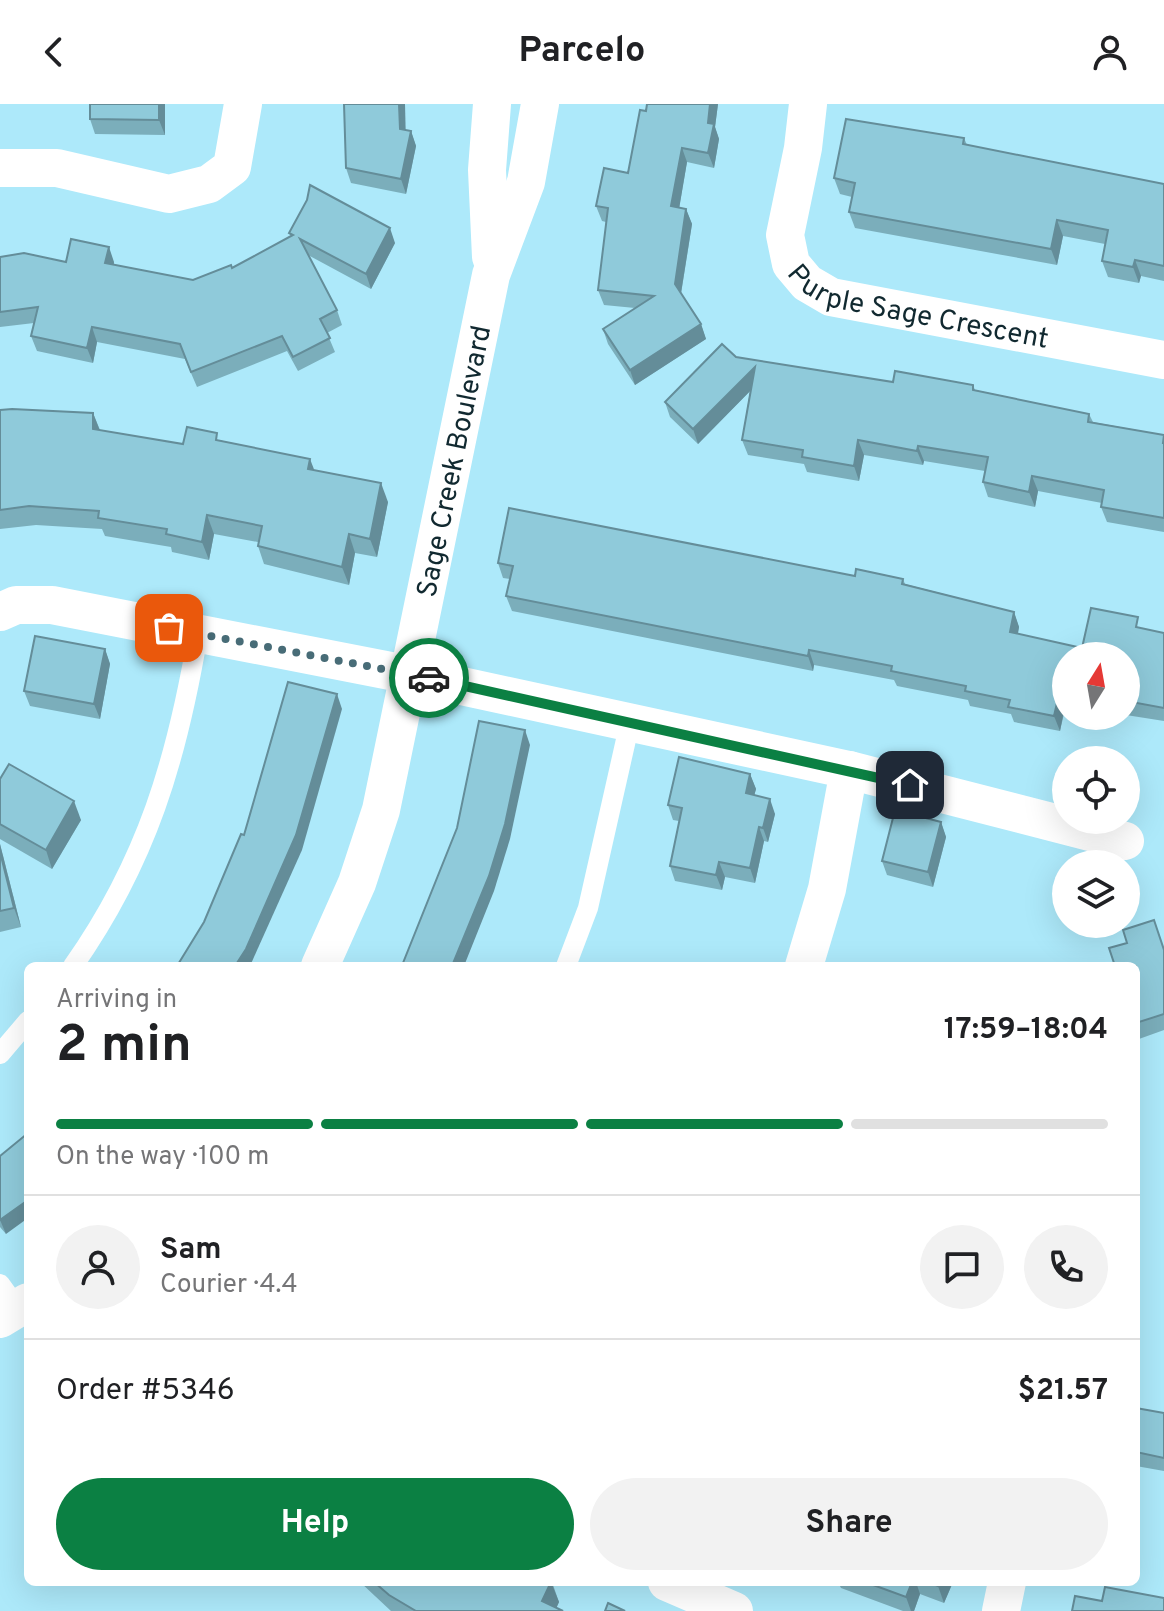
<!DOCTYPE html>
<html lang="en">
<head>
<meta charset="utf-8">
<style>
	body { margin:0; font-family:Overpass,sans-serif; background:#f2f2f2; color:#202124; height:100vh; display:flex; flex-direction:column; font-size:30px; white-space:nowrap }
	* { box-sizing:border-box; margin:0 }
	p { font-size:26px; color:#757577 }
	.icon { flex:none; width:44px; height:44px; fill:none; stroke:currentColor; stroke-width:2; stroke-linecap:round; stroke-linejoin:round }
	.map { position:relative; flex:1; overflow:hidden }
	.sheet { position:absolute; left:24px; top:858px; width:1116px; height:624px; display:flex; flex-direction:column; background:#fff; border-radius:12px; box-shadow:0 8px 32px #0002 }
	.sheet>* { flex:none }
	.needle { width:52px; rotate:11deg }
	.buttons { position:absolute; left:1052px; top:538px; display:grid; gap:16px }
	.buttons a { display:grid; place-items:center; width:88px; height:88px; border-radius:50%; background:#fff; box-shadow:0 8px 32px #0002; font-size:40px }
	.pin { position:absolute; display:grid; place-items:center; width:68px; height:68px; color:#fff; margin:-34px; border-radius:16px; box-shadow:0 4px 12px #0006 }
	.courier { position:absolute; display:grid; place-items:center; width:80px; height:80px; margin:-40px; border:6px solid #0b8043; border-radius:50%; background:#fff; color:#222; box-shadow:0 2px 10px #0007 }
	.head em { font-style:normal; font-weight:700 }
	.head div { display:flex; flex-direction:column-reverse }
	.head { display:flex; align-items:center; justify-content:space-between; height:136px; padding:0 32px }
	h1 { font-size:52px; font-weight:700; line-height:60px }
	.bar { display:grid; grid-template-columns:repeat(4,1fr); gap:12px 8px; align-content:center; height:96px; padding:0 32px }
	.bar i { height:10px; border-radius:6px; background:#e0e0e0 }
	.bar .selected { background:#0b8043 }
	.bar p { grid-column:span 4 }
	.line { display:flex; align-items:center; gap:20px; padding:0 32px; border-top:2px solid #e0e0e0 }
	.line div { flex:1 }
	.round { display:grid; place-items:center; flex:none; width:84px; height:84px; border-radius:42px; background:#f2f2f2 }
	.action { display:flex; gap:16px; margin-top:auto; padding:16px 32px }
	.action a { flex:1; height:92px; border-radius:48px; background:#0b8043; color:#fff; font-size:32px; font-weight:700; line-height:92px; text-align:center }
	.action a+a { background:#f2f2f2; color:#202124 }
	header { display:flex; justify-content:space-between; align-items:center; height:104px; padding:0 32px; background:#fff; font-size:36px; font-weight:700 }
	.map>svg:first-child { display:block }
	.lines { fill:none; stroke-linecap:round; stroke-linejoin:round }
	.lane { stroke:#fff; stroke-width:20 }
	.street { stroke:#fff; stroke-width:38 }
	.wall { fill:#7baebb }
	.shaded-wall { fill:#648d99 }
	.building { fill:#8fcada; stroke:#648d99; stroke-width:2 }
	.done { stroke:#486c77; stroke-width:8; stroke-dasharray:0 14.4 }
	.route { stroke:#0b8043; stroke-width:10 }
	.labels { text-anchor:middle; stroke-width:7; stroke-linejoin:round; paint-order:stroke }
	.street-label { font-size:28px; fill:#112930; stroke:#cff2fc }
</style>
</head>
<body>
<header><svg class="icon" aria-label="back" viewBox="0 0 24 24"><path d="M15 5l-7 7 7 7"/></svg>Parcelo<svg class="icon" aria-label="person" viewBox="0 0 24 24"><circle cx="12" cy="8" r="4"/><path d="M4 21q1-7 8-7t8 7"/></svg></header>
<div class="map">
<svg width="1164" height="1507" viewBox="0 0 1164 1507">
	<rect width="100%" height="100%" fill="#ade9fa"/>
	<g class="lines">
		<g class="lane">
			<path d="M73,862C147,757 177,655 198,530"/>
			<polyline points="566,862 588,804 630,618"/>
			<polyline points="0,950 28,917"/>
			<polyline points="0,1180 18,1205"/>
		</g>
		<g class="street">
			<path id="s1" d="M808,0L803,44L785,131L791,160L807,179L831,193L1164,256"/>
			<polyline points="0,64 57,64 169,90 209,80 232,63 243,0"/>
			<polyline points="491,153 487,66 492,0"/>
			<polyline points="0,508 16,501 52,501 411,571 849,666 1125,737"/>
			<path id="s2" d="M320,862L357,779L381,706L491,171L526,78L540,0"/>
			<polyline points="804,862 827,785 849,666"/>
			<polyline points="0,1215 28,1198"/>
			<polyline points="667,1478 734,1507"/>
			<polyline points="1001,1507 1007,1478"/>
		</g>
	</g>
	<g class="wall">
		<polygon points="90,0 165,0 165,31 95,30 90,15"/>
		<polygon points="647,0 718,0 715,23 719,35 714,64 687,58 679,104 686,105 692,120 681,190 701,220 706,235 635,281 608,240 603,225 635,204 604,201 598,186 606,118 602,117 596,102 628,69"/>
		<polygon points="405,26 411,27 416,42 406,90 351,79 346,64"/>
		<polygon points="964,34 967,41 1164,80 1164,177 1141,172 1139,179 1108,173 1102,157 1105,140 1063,132 1057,161 855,124 849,108 852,93 840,90 834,74"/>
		<polygon points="289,129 395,139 371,185 308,151 337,206 342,221 327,229 335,248 298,267 287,247 197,283 185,255 97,238 93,259 37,247 31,232 34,219 0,223 0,153 66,158 114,158 114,161 193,176 232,164 291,133"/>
		<polygon points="736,253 893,278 973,281 975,286 1089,310 1093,318 1164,331 1164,428 1107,418 1101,403 1102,399 1038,387 1035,403 988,393 983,378 985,367 924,357 923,361 864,351 859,377 807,368 804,360 748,351 742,336 750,287 698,340 670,313 665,298"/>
		<polygon points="0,306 93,309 100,326 183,340 220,336 315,367 388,398 377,453 355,449 349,481 264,460 258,442 258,438 214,430 209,456 172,448 171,443 105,432 102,425 36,421 0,425"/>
		<polygon points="498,459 903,475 905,480 1014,508 1019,523 1018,530 1082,544 1141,524 1164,529 1164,617 1126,611 1126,552 1066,552 1066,601 1060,627 1014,618 1011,610 970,602 968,596 897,582 894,576 814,561 813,567 512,507 506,492 510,475 503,474"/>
		<polygon points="105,545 110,560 100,615 30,602 24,587"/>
		<polygon points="750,670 756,685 754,691 775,710 768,738 764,737 755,779 725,773 722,786 675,777 670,762 679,717 673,716 668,701"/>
		<polygon points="0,675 81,716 52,765 0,735"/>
		<polygon points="941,718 946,733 933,783 887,771 882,757"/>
		<polygon points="0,740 21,823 0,828"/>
		<polygon points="1164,844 1164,926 1139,935 1136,925 1136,862"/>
		<polygon points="0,1052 6,1130 0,1123"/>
		<polygon points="1136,1304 1164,1309 1164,1367 1136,1362"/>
		<polygon points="360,1478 552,1478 559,1498 556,1504 563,1507 391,1507"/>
		<polygon points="838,1478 953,1478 944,1499 920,1490 914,1507 903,1507 841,1484"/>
	</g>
	<g class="shaded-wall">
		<polygon points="159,0 165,0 165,31 159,16"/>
		<polygon points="399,0 405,0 406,40 400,25"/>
		<polygon points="710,0 718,0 715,23 719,35 714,64 708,49 708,19"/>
		<polygon points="411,27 416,42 406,90 401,75"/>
		<polygon points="682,44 687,58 677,117 671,102"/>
		<polygon points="686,105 692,120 680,195 675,180"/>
		<polygon points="1057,116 1063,132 1057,161 1051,145"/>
		<polygon points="390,124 395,139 371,185 366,170"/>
		<polygon points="109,143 114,158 111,174 105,159"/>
		<polygon points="1135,156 1141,172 1139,179 1133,163"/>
		<polygon points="701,220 706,235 635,281 630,266"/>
		<polygon points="92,223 97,238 93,259 87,244"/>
		<polygon points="755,263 760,277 698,340 693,325"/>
		<polygon points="93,309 100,327 93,325"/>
		<polygon points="858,336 864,351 859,377 854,362"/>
		<polygon points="918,342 924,357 923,361 917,347"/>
		<polygon points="310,355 317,373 308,365"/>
		<polygon points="1032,372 1038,387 1035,403 1029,388"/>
		<polygon points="381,379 388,398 377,453 370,435"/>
		<polygon points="207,411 214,430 209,456 202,438"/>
		<polygon points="349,430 355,449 349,481 342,463"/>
		<polygon points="1014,508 1019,523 1015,543 1010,528"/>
		<polygon points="105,545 110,560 100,615 94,600"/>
		<polygon points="809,546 814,561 813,567 808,552"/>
		<polygon points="1060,586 1065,601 1060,627 1054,612"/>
		<polygon points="337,590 342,605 302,746 250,862 235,862"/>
		<polygon points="525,626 530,641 510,735 494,787 464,862 452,862"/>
		<polygon points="750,670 756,685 751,704 746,689"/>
		<polygon points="770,695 775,710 768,738 763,724"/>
		<polygon points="74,697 81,716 52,765 46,746"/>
		<polygon points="941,718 946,733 933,783 928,768"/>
		<polygon points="759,723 764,737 755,779 750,764"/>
		<polygon points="0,740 21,823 14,804 0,748"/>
		<polygon points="719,758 725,773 722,786 716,771"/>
		<polygon points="28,1096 28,1114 6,1130 0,1116"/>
		<polygon points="551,1478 559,1498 555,1507 542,1497"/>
		<polygon points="912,1478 916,1478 920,1490 914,1507 911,1507 906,1493"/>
		<polygon points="940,1478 953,1478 944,1499 938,1482"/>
	</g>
	<g class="building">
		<polygon points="90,0 159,0 159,16 90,15"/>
		<polygon points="344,0 399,0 400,25 411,27 401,75 346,64"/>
		<polygon points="647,0 710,0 708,19 714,20 708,49 682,44 671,102 686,105 675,180 701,220 630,266 603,225 654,192 598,186 608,104 596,102 604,64 628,69 640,6 646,7"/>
		<polygon points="846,15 964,34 963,40 1164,80 1164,162 1135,156 1133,163 1102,157 1108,126 1057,116 1051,145 849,108 855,79 834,74"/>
		<polygon points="310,81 390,124 366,170 300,135 337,206 320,215 330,234 293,253 282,232 191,268 180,240 92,223 87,244 31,232 38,203 0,208 0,153 24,149 66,158 71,135 109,143 105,159 193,176 231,161 232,164 293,131 289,129 307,96"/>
		<polygon points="722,240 736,253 893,278 895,267 973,281 973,286 1089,310 1088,318 1164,331 1163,339 1164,339 1164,414 1101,403 1104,386 1032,372 1029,388 983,378 988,353 918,342 917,347 858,336 854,362 802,353 803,346 742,336 755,263 693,325 665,298"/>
		<polygon points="12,305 93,309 93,325 183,340 187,323 217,329 216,336 310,355 308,365 381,379 370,435 349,430 342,463 258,442 262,422 207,411 202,438 166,430 167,425 98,414 99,407 29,402 0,406 0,306"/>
		<polygon points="509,404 855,472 856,465 903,475 902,480 1014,508 1010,528 1082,544 1091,504 1138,513 1136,523 1164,529 1164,604 1126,597 1126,552 1066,552 1066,587 1060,586 1054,612 1008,603 1010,596 965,587 966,582 891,567 892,562 809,546 808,552 506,492 513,462 498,459"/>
		<polygon points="35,532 105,545 94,600 24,587"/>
		<polygon points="288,578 337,590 296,731 246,845 235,862 177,862 204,818 241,730 244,731"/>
		<polygon points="479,617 525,626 505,720 489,772 452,862 404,862 405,861 403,859 457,724"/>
		<polygon points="679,653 750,670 746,689 770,695 763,724 759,723 750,764 719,758 716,771 670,762 682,704 668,701"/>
		<polygon points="9,660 74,697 46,746 0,720 0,675"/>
		<polygon points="895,706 941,718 928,768 882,757"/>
		<polygon points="0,748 14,804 0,807"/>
		<polygon points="1154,816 1164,846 1164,910 1136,919 1136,862 1115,862 1109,844 1127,839 1123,826"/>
		<polygon points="28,1029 28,1096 0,1116 0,1052"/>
		<polygon points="1136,1304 1164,1309 1164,1354 1136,1348"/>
		<polygon points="374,1478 551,1478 542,1497 563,1507 416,1507 389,1491"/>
		<polygon points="865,1478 912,1478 906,1493"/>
		<polygon points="928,1478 940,1478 938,1482"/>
		<polygon points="1105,1483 1164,1494 1164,1507 1072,1507 1075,1492 1102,1497"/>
		<polygon points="608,1499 625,1507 605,1507"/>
	</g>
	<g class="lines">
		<polyline class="done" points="169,524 429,574"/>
		<polyline class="route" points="429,574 910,681"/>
	</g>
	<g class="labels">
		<g class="street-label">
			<text dy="10" stroke="none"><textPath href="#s1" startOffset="302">Purple Sage Crescent</textPath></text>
			<text dy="10" stroke="none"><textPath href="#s2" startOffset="524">Sage Creek Boulevard</textPath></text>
		</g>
	</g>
</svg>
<div class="buttons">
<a><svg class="needle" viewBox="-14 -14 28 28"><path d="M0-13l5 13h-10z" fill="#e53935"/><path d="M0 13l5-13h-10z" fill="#757577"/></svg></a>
<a><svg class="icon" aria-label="locate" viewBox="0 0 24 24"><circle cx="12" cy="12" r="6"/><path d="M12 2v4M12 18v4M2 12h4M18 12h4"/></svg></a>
<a><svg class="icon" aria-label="layers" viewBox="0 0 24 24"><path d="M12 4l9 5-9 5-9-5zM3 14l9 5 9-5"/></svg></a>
</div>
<div class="pin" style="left:169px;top:524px;background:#ea580c"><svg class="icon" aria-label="bag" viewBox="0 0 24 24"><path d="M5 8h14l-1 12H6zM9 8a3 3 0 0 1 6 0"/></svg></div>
<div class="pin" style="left:910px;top:681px;background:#1f2937"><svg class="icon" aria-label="home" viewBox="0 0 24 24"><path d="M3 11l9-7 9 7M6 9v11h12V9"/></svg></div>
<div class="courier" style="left:429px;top:574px"><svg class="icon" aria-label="car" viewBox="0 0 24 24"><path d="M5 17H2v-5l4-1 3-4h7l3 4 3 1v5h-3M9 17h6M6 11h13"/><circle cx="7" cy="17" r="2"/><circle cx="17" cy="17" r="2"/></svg></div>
<section class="sheet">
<div class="head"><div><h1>2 min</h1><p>Arriving in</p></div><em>17:59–18:04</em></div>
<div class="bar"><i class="selected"></i><i class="selected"></i><i class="selected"></i><i></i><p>On the way · 100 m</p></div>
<div class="line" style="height:144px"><a class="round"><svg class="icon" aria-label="person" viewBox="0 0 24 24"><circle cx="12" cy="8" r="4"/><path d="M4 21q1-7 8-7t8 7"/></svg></a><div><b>Sam</b><p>Courier · 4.4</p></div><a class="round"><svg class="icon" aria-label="chat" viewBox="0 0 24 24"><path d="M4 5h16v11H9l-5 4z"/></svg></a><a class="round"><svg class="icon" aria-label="phone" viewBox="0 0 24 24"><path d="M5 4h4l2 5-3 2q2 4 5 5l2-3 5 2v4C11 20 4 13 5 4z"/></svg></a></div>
<div class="line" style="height:104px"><div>Order #5346</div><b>$21.57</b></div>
<div class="action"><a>Help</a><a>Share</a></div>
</section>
</div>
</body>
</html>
